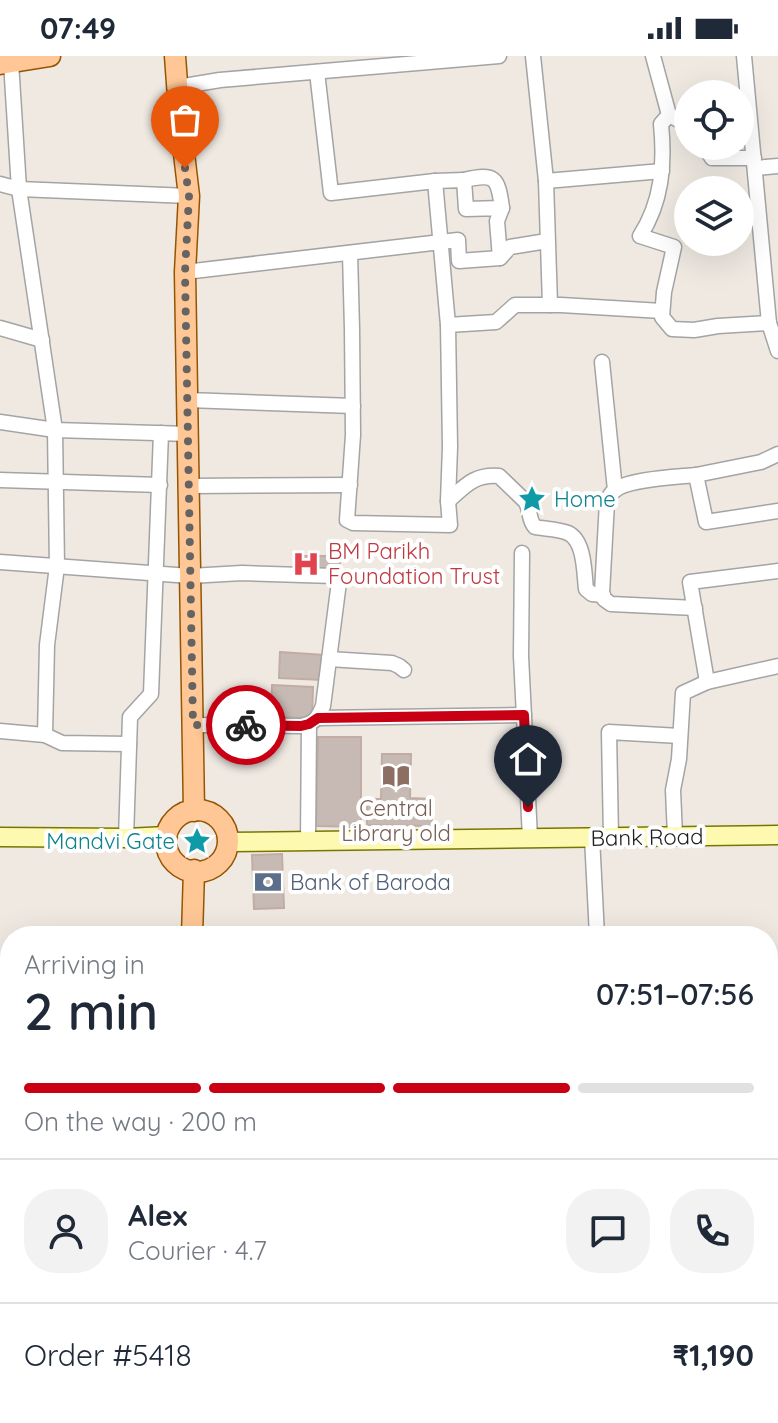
<!DOCTYPE html>
<html lang="en">
<head>
<meta charset="utf-8">
<style>
	body { margin:0; font-family:Quicksand,sans-serif; background:#f2f2f3; color:#1f2937; height:100vh; display:flex; flex-direction:column; font-size:30px; white-space:nowrap }
	* { box-sizing:border-box; margin:0 }
	p { font-size:26px; color:#747a83 }
	.icon { flex:none; width:44px; height:44px; fill:none; stroke:currentColor; stroke-width:2; stroke-linecap:round; stroke-linejoin:round }
	.map { position:relative; flex:1; overflow:hidden }
	.details { position:absolute; left:0px; top:870px; width:778px; height:498px; display:flex; flex-direction:column; background:#fff; border-radius:32px 32px 0 0; box-shadow:0 8px 32px #0002 }
	.details>* { flex:none }
	.tools { position:absolute; left:674px; top:24px; display:grid; gap:16px }
	.tools a { display:grid; place-items:center; width:80px; height:80px; border-radius:50%; background:#fff; box-shadow:0 8px 32px #0002; font-size:40px }
	.pin { position:absolute; display:grid; place-items:center; width:68px; height:68px; color:#fff; margin:-82px -34px; border-radius:50% 50% 50% 0; rotate:-45deg; box-shadow:0 0 8px #0007 }
	.pin .icon { rotate:45deg }
	.courier { position:absolute; display:grid; place-items:center; width:80px; height:80px; margin:-40px; border:6px solid #c90014; border-radius:50%; background:#fff; color:#222; box-shadow:0 2px 10px #0007 }
	.head em { font-style:normal; font-weight:600 }
	.head div { display:flex; flex-direction:column-reverse }
	.head { display:flex; align-items:center; justify-content:space-between; height:136px; padding:0 24px }
	h1 { font-size:52px; font-weight:600; line-height:60px }
	.bar { display:grid; grid-template-columns:repeat(4,1fr); gap:12px 8px; align-content:center; height:96px; padding:0 24px }
	.bar i { height:10px; border-radius:6px; background:#e0e1e3 }
	.bar .selected { background:#c90014 }
	.bar p { grid-column:span 4 }
	.line { display:flex; align-items:center; gap:20px; padding:0 24px; border-top:2px solid #e0e1e3 }
	.line div { flex:1 }
	.round { display:grid; place-items:center; flex:none; width:84px; height:84px; border-radius:32px; background:#f2f2f3 }
	.status { display:flex; justify-content:space-between; align-items:center; height:56px; padding:0 40px; background:#fff; direction:ltr }
	.status svg { height:22px; fill:currentColor }
	.map>svg:first-child { display:block }
	.building { fill:#c7bab5; stroke:#c1ada3; stroke-width:2 }
	.lines { fill:none; stroke-linecap:round; stroke-linejoin:round }
	.street-casing { stroke:#a4a4a4; stroke-width:17 }
	.secondary-casing { stroke:#770; stroke-width:21 }
	.primary-casing { stroke:#955500; stroke-width:23 }
	.street { stroke:#fff; stroke-width:14 }
	.secondary { stroke:#fdf9b1; stroke-width:18 }
	.primary { stroke:#ffc796; stroke-width:20 }
	.done { stroke:#666462; stroke-width:8; stroke-dasharray:0 14.4 }
	.route { stroke:#c90014; stroke-width:10 }
	.labels { text-anchor:middle; stroke-width:8; stroke-linejoin:round; paint-order:stroke }
	.culture-label { font-size:22px; fill:#0d838f; stroke:#fff; text-anchor:start }
	.health-label { font-size:22px; fill:#be3a42; stroke:#fff; text-anchor:start }
	.education-label { font-size:22px; fill:#785e54; stroke:#fff }
	.street-label { font-size:22px; fill:#1d1d1d; stroke:#fff }
	.service-label { font-size:22px; fill:#4e5e75; stroke:#fff; text-anchor:start }
</style>
</head>
<body>
<div class="status"><b>07:49</b><svg viewBox="0 0 49 12"><path d="M0 12V9h3v3zM5 12V6h3v6zM10 12V3h3v9zM15 12V0h3v12zM26 1h20v11H26zM47 4h2v5h-2z"/></svg></div>
<div class="map">
<svg width="778" height="1367" viewBox="0 0 778 1367">
	<rect width="100%" height="100%" fill="#efe9e2"/>
	<g class="building">
		<rect x="297" y="500" width="43" height="14"/>
		<polygon points="280,596 324,599 323,624 279,622"/>
		<polygon points="272,629 313,631 312,662 271,661"/>
		<polygon points="318,681 361,681 361,771 316,770"/>
		<polygon points="382,698 411,698 410,742 432,743 432,770 367,769 367,743 381,743"/>
		<polygon points="282,798 284,852 254,853 252,799"/>
	</g>
	<g class="lines">
		<g class="street-casing">
			<g id="street">
				<polyline points="533,0 546,125 662,115"/>
				<polyline points="653,0 669,59 688,69"/>
				<polyline points="744,0 769,267 778,295"/>
				<polyline points="11,6 19,133 55,374 57,510 47,589 45,679"/>
				<polyline points="317,16 331,137 435,125 448,269 496,266 515,249 561,249 662,255"/>
				<polyline points="178,31 220,24 499,0"/>
				<path d="M669,59L661,68C665,108 662,146 640,180L674,191L664,236L662,261L672,273L694,274L718,270L769,267"/>
				<polyline points="704,90 712,102 754,102"/>
				<polyline points="755,112 778,110"/>
				<path d="M464,124C495,117 498,121 502,152"/>
				<polyline points="435,125 464,124 466,153 502,152 497,165 500,202 510,191 547,185"/>
				<polyline points="546,125 550,249"/>
				<polyline points="0,128 19,133 189,140"/>
				<polyline points="350,197 352,273 353,379 347,464 353,467 450,469 448,445 450,391 448,269"/>
				<polyline points="185,216 458,184 459,205 500,202"/>
				<polyline points="0,272 42,284"/>
				<polyline points="602,306 615,434"/>
				<polyline points="188,344 353,350"/>
				<polyline points="0,366 55,374 189,378"/>
				<polyline points="778,398 761,406 696,419 706,466 778,455"/>
				<polyline points="0,424 160,429"/>
				<polyline points="189,430 350,429"/>
				<path d="M448,445C465,430 474,418 499,420L525,445C531,453 528,464 535,471C545,473 558,473 568,477C585,485 584,517 586,533L592,538L603,539"/>
				<polyline points="522,497 521,600 530,782"/>
				<path d="M0,506L190,520L242,517L334,520L339,526L323,650C318,662 315,667 301,670L193,669"/>
				<path d="M695,552L611,548L604,543L602,537L607,446C608,443 611,437 614,435C626,423 677,421 696,419"/>
				<polyline points="329,603 392,607 399,610 404,614"/>
				<polyline points="707,626 690,526 778,515"/>
				<polyline points="318,662 524,659"/>
				<polyline points="0,675 45,679 62,687 129,688"/>
				<polyline points="675,780 673,734 679,703 683,637 707,626 778,610"/>
				<polyline points="592,781 597,880"/>
				<polyline points="611,781 609,676 680,680"/>
				<polyline points="126,782 130,661 151,638 161,377"/>
				<polyline points="308,785 309,668"/>
				<polyline points="0,913 10,915"/>
				<polyline points="768,945 778,943"/>
				<polyline points="0,998 10,997"/>
				<polyline points="768,1086 778,1086"/>
				<polyline points="0,1110 10,1111"/>
				<polyline points="768,1154 778,1154"/>
				<polyline points="768,1216 778,1212"/>
				<polyline points="768,1297 778,1293"/>
				<polyline points="0,1312 10,1315"/>
				<polyline points="768,1329 775,1367"/>
				<polyline points="413,1358 414,1367"/>
				<polyline points="530,1358 530,1367"/>
				<polyline points="564,1358 565,1367"/>
				<polyline points="604,1358 605,1367"/>
				<polyline points="64,1367 65,1358"/>
			</g>
		</g>
		<g class="secondary-casing">
			<g id="secondary">
				<polyline points="0,781 126,782 167,780"/>
				<polyline points="228,786 778,779"/>
			</g>
		</g>
		<g class="primary-casing">
			<g id="primary">
				<polyline points="175,0 179,55 189,140 185,216 194,755"/>
				<polyline points="0,8 50,0"/>
				<circle cx="197" cy="785" r="31"/>
				<polyline points="192,880 194,814"/>
				<polyline points="198,1367 199,1358"/>
			</g>
		</g>
		<use href="#street" class="street"/>
		<use href="#secondary" class="secondary"/>
		<use href="#primary" class="primary"/>
	</g>
	<g class="lines">
		<polyline class="done" points="185,112 189,140 185,216 193,669 246,669"/>
		<polyline class="route" points="246,669 301,670 309,668 318,662 524,659 528,751"/>
	</g>
	<defs>
		<g id="sight-bare" transform="scale(2.16)"><path d="M0-6L1.8-2.2L6-1.7L2.9 1.2L3.7 5.4L0 3.3L-3.7 5.4L-2.9 1.2L-6-1.7L-1.8-2.2Z" fill="#0f9aa8" stroke="#fff" stroke-width="2.5" paint-order="stroke"/></g>
		<g id="hospital-bare" transform="scale(2.16)"><path d="M-5-5h3v3.5h4V-5h3V5h-3V1.5h-4V5h-3Z" fill="#e0444e" stroke="#fff" stroke-width="2.5" paint-order="stroke"/></g>
		<g id="library-bare" transform="scale(2.16)"><path d="M-6-4Q-3-5.5-.7-3.5V5Q-3 3-6 4ZM6-4Q3-5.5 .7-3.5V5Q3 3 6 4Z" fill="#8d6e63" stroke="#fff" stroke-width="2.5" paint-order="stroke"/></g>
		<g id="bank-bare" transform="scale(2.16)"><path d="M-6-4H6V4H-6ZM0-2.3a2.3 2.3 0 1 0 0 4.6a2.3 2.3 0 1 0 0-4.6Z" fill="#5c6f8a" stroke="#fff" stroke-width="2.5" paint-order="stroke"/></g>
	</defs>
	<g fill-rule="evenodd">
		<use href="#sight-bare" x="532" y="443"/>
		<use href="#hospital-bare" x="306" y="508"/>
		<use href="#library-bare" x="396" y="720"/>
		<use href="#sight-bare" x="197" y="785"/>
		<use href="#bank-bare" x="268" y="826"/>
	</g>
	<g class="labels">
		<g class="culture-label">
			<text x="554" y="451">Home</text>
			<text x="175" y="793" text-anchor="end">Mandvi Gate</text>
		</g>
		<g class="health-label">
			<text x="328" y="503">BM Parikh<tspan x="328" dy="25">Foundation Trust</tspan></text>
		</g>
		<g class="education-label">
			<text x="396" y="760">Central<tspan x="396" dy="25">Library old</tspan></text>
		</g>
		<g class="street-label">
			<text transform="translate(647 781) rotate(-1)" y="8">Bank Road</text>
		</g>
		<g class="service-label">
			<text x="290" y="834">Bank of Baroda</text>
		</g>
	</g>
</svg>
<div class="tools">
<a><svg class="icon" aria-label="locate" viewBox="0 0 24 24"><circle cx="12" cy="12" r="6"/><path d="M12 2v4M12 18v4M2 12h4M18 12h4"/></svg></a>
<a><svg class="icon" aria-label="layers" viewBox="0 0 24 24"><path d="M12 4l9 5-9 5-9-5zM3 14l9 5 9-5"/></svg></a>
</div>
<div class="pin" style="left:185px;top:112px;background:#ea580c"><svg class="icon" aria-label="bag" viewBox="0 0 24 24"><path d="M5 8h14l-1 12H6zM9 8a3 3 0 0 1 6 0"/></svg></div>
<div class="pin" style="left:528px;top:751px;background:#1f2937"><svg class="icon" aria-label="home" viewBox="0 0 24 24"><path d="M3 11l9-7 9 7M6 9v11h12V9"/></svg></div>
<div class="courier" style="left:246px;top:669px"><svg class="icon" aria-label="bike" viewBox="0 0 24 24"><circle cx="6" cy="16" r="4"/><circle cx="18" cy="16" r="4"/><path d="M6 16l4-8h5l3 8M10 8l3 8H6M13 5h3"/></svg></div>
<section class="details">
<div class="head"><div><h1>2 min</h1><p>Arriving in</p></div><em>07:51–07:56</em></div>
<div class="bar"><i class="selected"></i><i class="selected"></i><i class="selected"></i><i></i><p>On the way · 200 m</p></div>
<div class="line" style="height:144px"><a class="round"><svg class="icon" aria-label="person" viewBox="0 0 24 24"><circle cx="12" cy="8" r="4"/><path d="M4 21q1-7 8-7t8 7"/></svg></a><div><b>Alex</b><p>Courier · 4.7</p></div><a class="round"><svg class="icon" aria-label="chat" viewBox="0 0 24 24"><path d="M4 5h16v11H9l-5 4z"/></svg></a><a class="round"><svg class="icon" aria-label="phone" viewBox="0 0 24 24"><path d="M5 4h4l2 5-3 2q2 4 5 5l2-3 5 2v4C11 20 4 13 5 4z"/></svg></a></div>
<div class="line" style="height:104px"><div>Order #5418</div><b>₹1,190</b></div>
</section>
</div>
</body>
</html>
